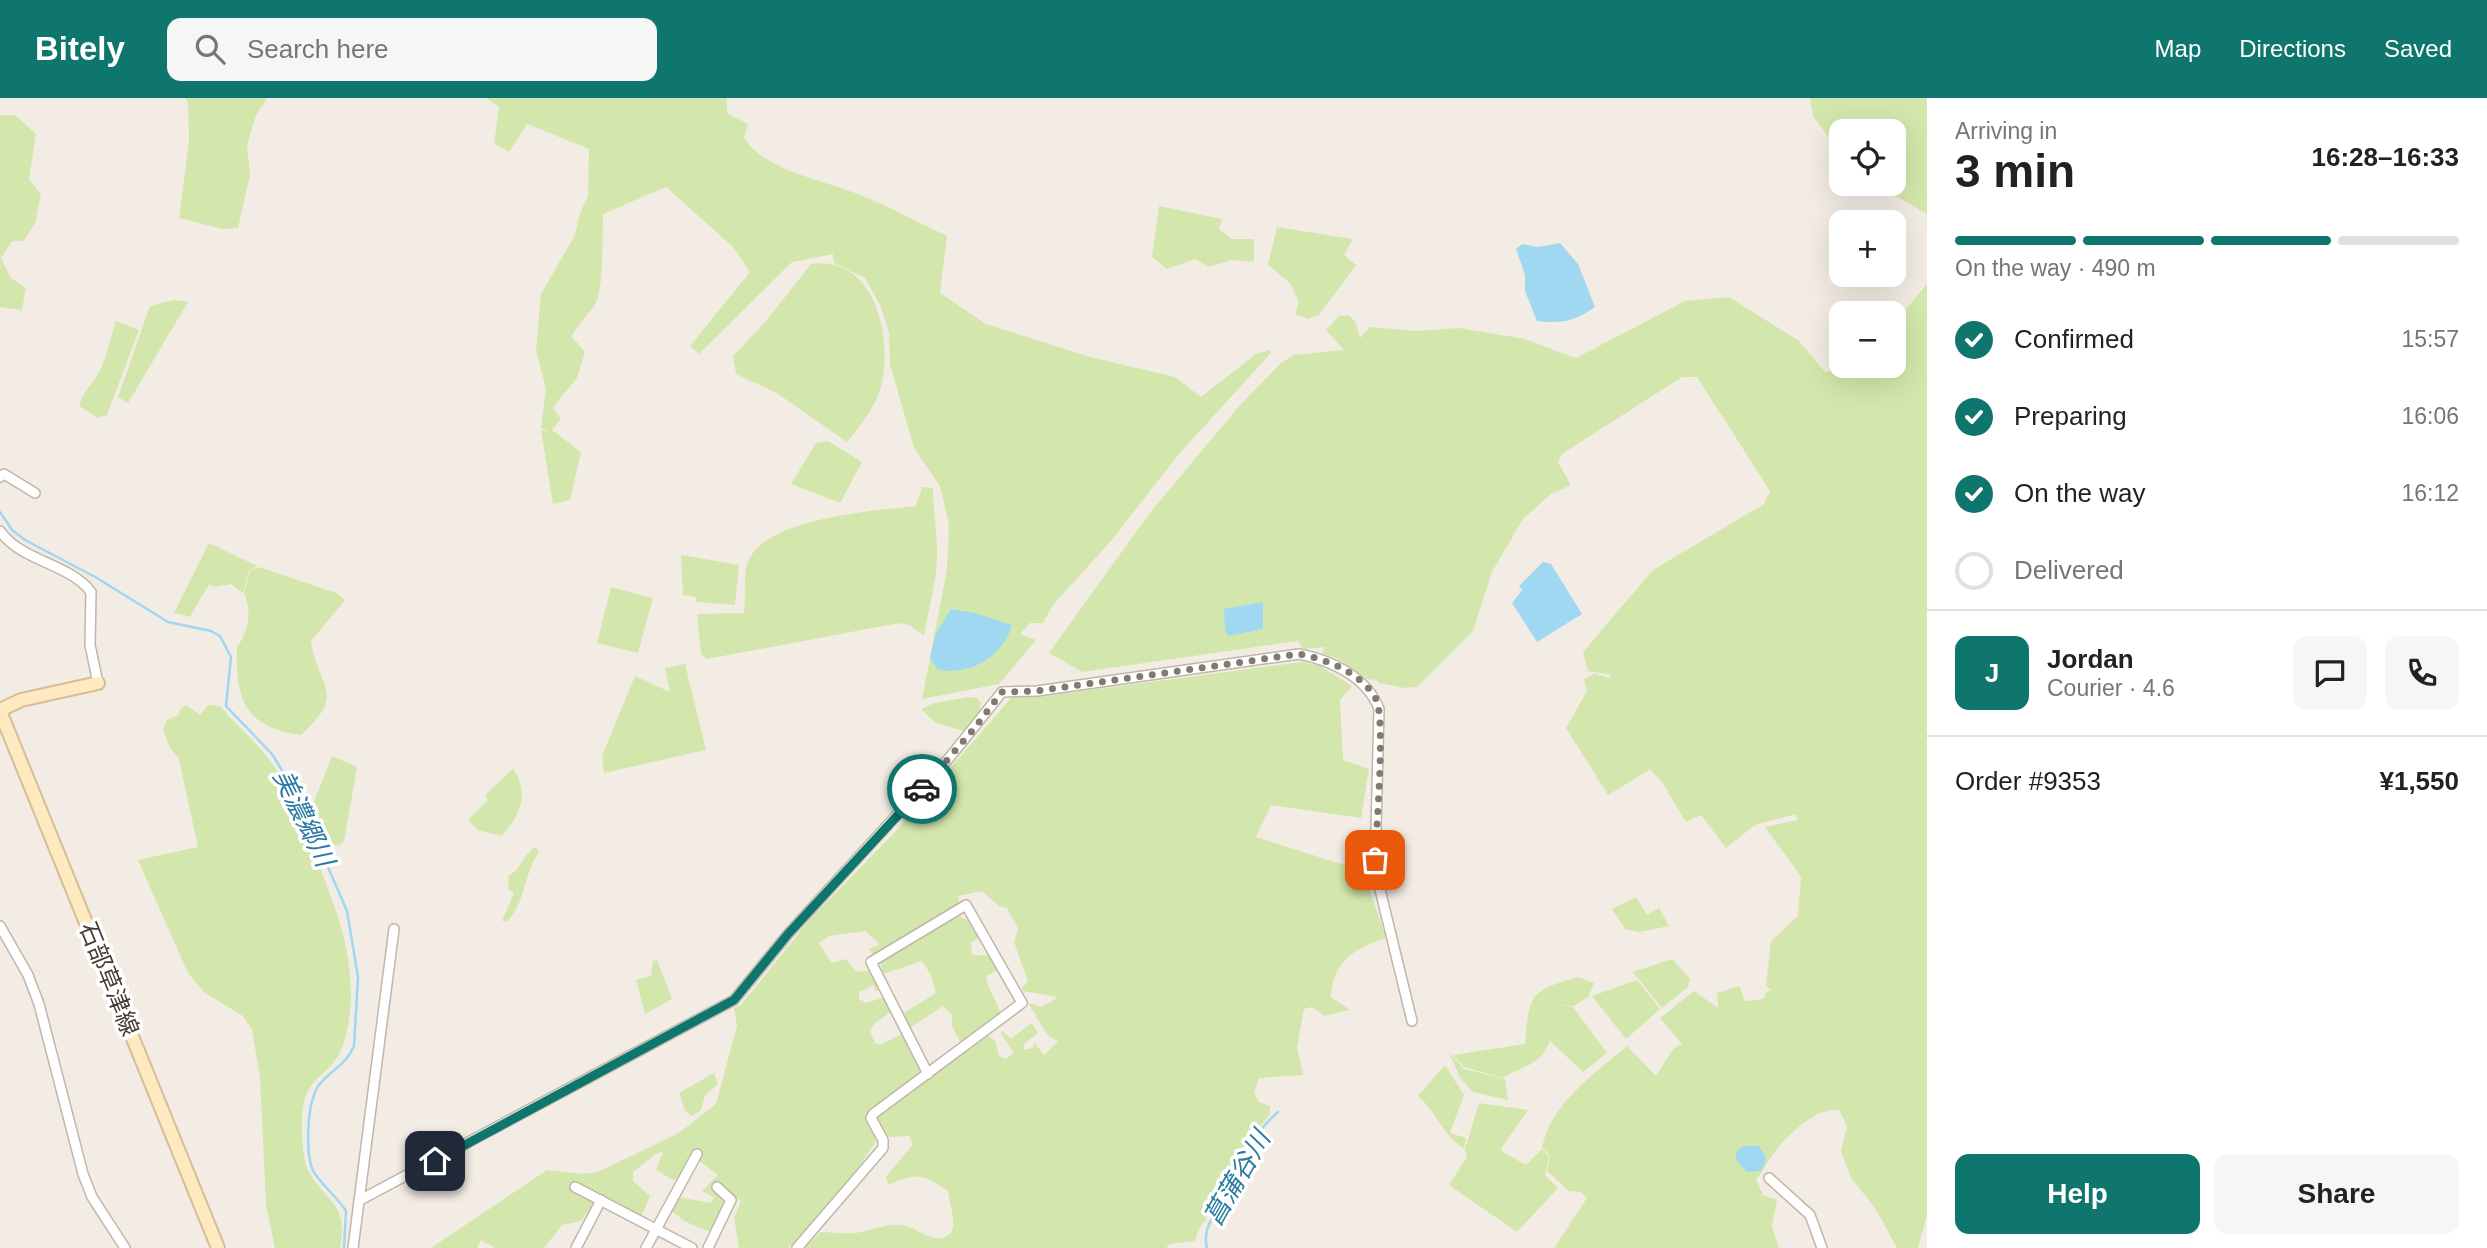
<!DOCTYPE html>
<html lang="en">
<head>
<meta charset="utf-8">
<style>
	body { margin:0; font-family:Helvetica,"Noto Sans JP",sans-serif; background:#f6f6f6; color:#222; height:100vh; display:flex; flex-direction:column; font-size:26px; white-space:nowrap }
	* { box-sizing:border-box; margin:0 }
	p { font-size:23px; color:#767676 }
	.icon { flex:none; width:38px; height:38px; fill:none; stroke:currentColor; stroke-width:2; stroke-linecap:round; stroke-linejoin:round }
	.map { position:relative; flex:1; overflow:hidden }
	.sheet { display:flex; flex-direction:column; background:#fff; width:560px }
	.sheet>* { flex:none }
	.buttons { position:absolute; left:1829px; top:21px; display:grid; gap:14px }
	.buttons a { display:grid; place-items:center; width:77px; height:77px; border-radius:14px; background:#fff; box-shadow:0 7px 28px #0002; font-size:35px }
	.pin { position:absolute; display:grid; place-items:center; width:60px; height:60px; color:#fff; margin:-30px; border-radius:14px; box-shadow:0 4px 10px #0006 }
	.courier { position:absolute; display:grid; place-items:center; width:70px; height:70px; margin:-35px; border:5px solid #0f766e; border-radius:50%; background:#fff; color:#222; box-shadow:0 2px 9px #0007 }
	.overview em { font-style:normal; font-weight:700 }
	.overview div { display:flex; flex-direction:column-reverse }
	.overview { display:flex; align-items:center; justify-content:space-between; height:119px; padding:0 28px }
	h1 { font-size:46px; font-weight:700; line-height:52px }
	.bar { display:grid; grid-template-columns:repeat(4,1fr); gap:10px 7px; align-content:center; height:84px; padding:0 28px }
	.bar i { height:9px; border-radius:5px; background:#e0e0e0 }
	.bar .active { background:#0f766e }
	.bar p { grid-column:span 4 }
	.line { display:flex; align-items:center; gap:18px; padding:0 28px; border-top:2px solid #e0e0e0 }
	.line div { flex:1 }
	.round { display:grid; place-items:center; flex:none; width:74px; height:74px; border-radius:14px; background:#f6f6f6 }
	ol { padding:0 28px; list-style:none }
	li { display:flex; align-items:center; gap:21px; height:77px }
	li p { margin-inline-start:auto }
	li .icon { padding:7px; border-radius:50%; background:#0f766e; color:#fff; stroke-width:4 }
	li:last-child { color:#767676 }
	li i { width:38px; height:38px; border:4px solid #e0e0e0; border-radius:50% }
	.cta { display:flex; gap:14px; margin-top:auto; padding:14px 28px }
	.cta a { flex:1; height:80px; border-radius:14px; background:#0f766e; color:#fff; font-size:28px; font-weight:700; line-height:80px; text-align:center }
	.cta a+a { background:#f6f6f6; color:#222 }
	header { display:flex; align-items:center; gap:42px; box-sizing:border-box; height:98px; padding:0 35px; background:#0f766e; color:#fff }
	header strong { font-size:33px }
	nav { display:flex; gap:38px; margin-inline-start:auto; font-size:24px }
	.search { width:490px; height:63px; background:#f6f6f6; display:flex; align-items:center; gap:18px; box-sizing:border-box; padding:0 24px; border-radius:14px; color:#767676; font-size:26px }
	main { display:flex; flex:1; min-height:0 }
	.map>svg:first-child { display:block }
	.green { fill:#d3e7ac; fill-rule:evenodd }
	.water { fill:#9fd8f0 }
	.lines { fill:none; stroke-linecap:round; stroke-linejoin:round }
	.stream { stroke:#9fd8f0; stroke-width:2.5 }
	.street-casing { stroke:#c0b6a9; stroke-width:12 }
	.secondary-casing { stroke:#d6bd95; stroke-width:16 }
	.street { stroke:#fff; stroke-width:9 }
	.secondary { stroke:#ffe9c1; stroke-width:12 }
	.done { stroke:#817a72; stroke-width:7; stroke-dasharray:0 12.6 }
	.route { stroke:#0f766e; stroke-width:9 }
	.labels { text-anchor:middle; stroke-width:7; stroke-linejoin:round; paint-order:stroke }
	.street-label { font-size:24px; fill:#443c34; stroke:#fff }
	.water-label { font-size:26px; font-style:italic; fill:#2a7ba0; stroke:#fff }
</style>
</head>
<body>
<header>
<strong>Bitely</strong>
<div class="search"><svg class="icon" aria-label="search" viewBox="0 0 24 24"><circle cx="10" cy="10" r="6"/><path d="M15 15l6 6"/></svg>Search here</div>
<nav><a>Map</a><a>Directions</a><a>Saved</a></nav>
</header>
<main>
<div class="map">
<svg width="1927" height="1150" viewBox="0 0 1927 1150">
	<rect width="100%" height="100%" fill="#f2ece4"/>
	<g class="green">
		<polygon points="185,0 267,0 256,17 247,47 250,77 238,130 222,131 179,120 189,43 188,4"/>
		<path d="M487,0H727V15L748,26L744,39C760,71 826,83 858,96C889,109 918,124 947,138L940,195L986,226L1090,259L1175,279L1201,299L1256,256L1269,252L1271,255L1179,356L1110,444L1053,507L1043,525H1030L1020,536L1036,542L999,586L922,601L947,471L949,426L940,388L914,350L890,266L889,234L880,207L865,180L834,165L833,156L792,164L699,256L690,248L750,174L733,149L666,89L603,116C602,140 604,176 598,199C594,214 578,223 572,239L585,254L577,280L553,309L561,321L552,332L581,354L570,402L553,406L541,332L550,333L541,330L546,291L536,252L541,196L575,137L580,115L588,98L589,51L527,26L509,54L494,46L499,9Z"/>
		<polygon points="1810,0 1927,0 1927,116 1875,86 1894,86 1894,33 1841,33 1841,56 1813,18"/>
		<polygon points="0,17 15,17 36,36 29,81 41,96 35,126 23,143 12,143 1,160 11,180 26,190 22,212 0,209"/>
		<polygon points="1159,108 1222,121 1219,131 1232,141 1254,141 1254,164 1232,162 1209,169 1195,161 1167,171 1152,159"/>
		<polygon points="1277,129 1353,141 1344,157 1356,167 1320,216 1308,221 1295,216 1299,205 1291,186 1268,167"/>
		<path d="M811,166C872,157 891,232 883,279C879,305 863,325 847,344L775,294L736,276L733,258L767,222Z"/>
		<path d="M1927,186V1117L1918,1150H1897L1875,1110L1851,1080L1841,1053L1847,1028L1839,1012C1817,1008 1784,1039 1772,1058C1766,1066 1763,1074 1756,1081L1763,1097L1777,1102L1772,1128L1779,1150H1554L1587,1100L1581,1094L1569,1093L1547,1073L1550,1057L1542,1050C1551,1005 1594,976 1627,948L1656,978L1674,950L1682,946L1660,920L1694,893L1718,910L1717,895L1739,888L1745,903L1764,901L1766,894L1771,892L1766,888L1771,843L1798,818L1801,779L1765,729L1797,722L1796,716L1755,727L1726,750L1701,717L1686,724L1662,684L1650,671L1608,697L1566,630L1587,593L1584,581L1595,575L1608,580L1612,577L1588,573L1583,554L1653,472L1764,406L1770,393L1697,279H1682L1562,356L1558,364L1571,387L1551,396L1523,421L1492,474L1473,533L1417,589L1405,590L1379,585L1376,581L1369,582L1336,560L1322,555L1325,549L1303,551L1298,543L1082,574L1049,555L1149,416L1241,306L1281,265L1294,257L1344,252L1326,232L1339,218L1349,217L1356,225L1360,240L1370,229L1417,233L1459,230L1525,241L1576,260L1685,203L1729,199L1799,243L1825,274L1843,268H1894V226Z"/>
		<polygon points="174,202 188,204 128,305 118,299 150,208"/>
		<path d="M116,223L139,232L107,317L98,320L79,308C83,297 86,292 93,284C105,269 110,241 116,223Z"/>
		<polygon points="828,343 862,364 840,405 791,386 816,345"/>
		<path d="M922,389L933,390C933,413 938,437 937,461C936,486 928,513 924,538L911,528L899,525L707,561L701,556L697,516L744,515C746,500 743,480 747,466C763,419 875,413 916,408Z"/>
		<polygon points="209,445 257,468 249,473 243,495 231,486 215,489 209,486 190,519 174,515"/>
		<polygon points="681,457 739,467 735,507 696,504 696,499 683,497"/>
		<path d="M259,469L336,495L345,502L311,543C318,591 348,594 301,637C245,630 235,601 237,549C249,533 252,513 244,495L250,473Z"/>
		<polygon points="611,489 653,500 638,555 597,545"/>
		<path d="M1301,564L1319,567L1352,588L1340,602L1343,662L1369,671L1361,720L1271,707L1256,739L1363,773L1386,839C1355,852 1333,861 1331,899L1350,912L1324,918L1312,909L1304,911L1297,949L1303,977L1259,980L1254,995L1259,1004L1270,1008V1016L1246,1046L1229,1086L1199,1131L1195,1143L1170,1146L1166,1150H804L821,1134C831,1134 843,1136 854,1135C870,1134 884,1125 902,1127C919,1129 934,1150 951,1135C957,1127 949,1104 948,1093C923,1076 917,1074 889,1087L886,1079L913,1046L909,1038L890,1039L881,1036L847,1086L789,1150H739L734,1120L741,1103L717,1086L728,1102L712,1135L684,1123L671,1112L677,1099L711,1105L714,1099L702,1093L718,1077L698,1062L681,1080L673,1082L656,1072L663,1054L656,1056L633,1074V1083L650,1098L641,1119L595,1103L581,1123L562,1127L544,1150H495L481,1142L477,1150H431L547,1072L584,1076L598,1074L679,1035L716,1006L737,928L734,910L741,907L812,819L893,736L1011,600L1046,598ZM982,793L999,808L1007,810L1018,830L1014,844L1028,883L1022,889L1023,893L1058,899L1042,909L1028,905L1049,939L1058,943L1044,957L1034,944L1033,950L1023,952L1025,945L1038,935L1031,925L1011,941L1003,933L1001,936L1014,955L1006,961L999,958L995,943L988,938L927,981L898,920L895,922L901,936L881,947L875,945L870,933L874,926L892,913L885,899L866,905L859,901V894L873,887L876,893H884L873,872L856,874L846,861L832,865L819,845L829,838L865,833L880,846L869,851L874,858L888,856L880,864L883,876L922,863L931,877L936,895L904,915L910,930L943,908L952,917V928L962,947L1001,918C998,903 988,893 986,878L998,872L990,857H972L971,844L981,839L972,824L961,819L958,798Z"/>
		<polygon points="685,566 706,652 604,675 602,658 635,578 670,594 665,570"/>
		<polygon points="968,599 977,600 981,605 980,612 963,633 936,625 921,611 934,605"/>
		<path d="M186,607L200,617L208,607L220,608C237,628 258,645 273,667C288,689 297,715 307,739C334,803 365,872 344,944C333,983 300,972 302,1030C302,1041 303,1062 308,1072C326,1106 349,1104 340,1150H275L266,1107L260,979L252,932L243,918L205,895L188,875L138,762L198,749L179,661L170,650L163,631L167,622L179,617L180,611Z"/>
		<polygon points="332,658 357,669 344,743 340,747 330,747 312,709"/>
		<path d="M513,671C530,694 520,720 501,738L478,732L468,722L488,702L485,697Z"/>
		<path d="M535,749L539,754C524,775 526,802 508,823H502L514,795L508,791L509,777C521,772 523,757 535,749Z"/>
		<polygon points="1636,799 1647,817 1659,810 1669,828 1639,834 1625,831 1612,811"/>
		<polygon points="1672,861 1690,881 1688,889 1662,910 1633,874"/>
		<polygon points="657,862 672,901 645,916 636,882 651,878 653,863"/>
		<path d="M1578,879L1594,885L1588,899L1574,908L1558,907L1573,909L1607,955L1583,974L1550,943C1541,967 1524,968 1502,980L1464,969L1453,957L1525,946C1529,897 1529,893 1578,879Z"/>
		<polygon points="1637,882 1660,911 1626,941 1592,898"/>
		<polygon points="1449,954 1464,971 1505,981 1508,1002 1473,994 1460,980"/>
		<path d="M1445,967L1464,997L1450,1035L1466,1040L1464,1051C1442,1036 1437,1015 1418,998Z"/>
		<polygon points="714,975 718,986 705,997 701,1012 692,1018 685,1012 679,995"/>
		<polygon points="1479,1005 1528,1012 1501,1051 1503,1054 1526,1067 1542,1051 1549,1058 1545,1077 1558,1090 1517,1134 1449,1087 1467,1059 1465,1051"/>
	</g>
	<g class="water">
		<path d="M1560,145L1578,166L1595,209C1575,223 1561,226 1537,223L1525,193V177L1516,151L1522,146L1538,149Z"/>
		<polygon points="1543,464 1551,466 1582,516 1537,544 1512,505 1522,492 1519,488"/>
		<polygon points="1263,504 1263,531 1229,538 1225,533 1224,511"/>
		<path d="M951,511L975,515L1012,527C1003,559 968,579 937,571L930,560L936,535Z"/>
		<path d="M1743,1048H1758C1767,1058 1768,1062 1761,1073L1747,1074L1736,1062V1054Z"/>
	</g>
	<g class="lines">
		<g class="stream">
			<path d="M0,414L12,432L25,442L97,480L168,524L211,533L220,538L231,559L226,608L272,656L280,669L298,700L347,813L358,879L354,948C347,966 331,972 319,987C307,1003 304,1059 315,1076C324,1089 337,1099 346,1113L344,1150"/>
			<polyline points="20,871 27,887"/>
			<polyline points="96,1114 114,1140"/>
			<path d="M1207,1150C1200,1122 1227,1106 1239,1084C1255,1053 1248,1040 1278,1014"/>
		</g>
		<g class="street-casing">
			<g id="street">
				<polyline points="0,379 4,376 35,395"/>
				<path d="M0,433C22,464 69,465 91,494L90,547L98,585"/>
				<polyline points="0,828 28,877 39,906 83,1076 92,1099 125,1150"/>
				<polyline points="1769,1080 1810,1117 1822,1150"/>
				<polyline points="575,1089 692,1150"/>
				<path d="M362,1101L734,902L788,836L950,659L1002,594L1037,593L1299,556C1331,562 1367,579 1379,611L1375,771L1412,923"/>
				<polyline points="353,1150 394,831"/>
				<polyline points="576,1150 601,1102"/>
				<polyline points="646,1150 697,1056"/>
				<polyline points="708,1150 731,1102 717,1089"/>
				<polyline points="797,1150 883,1050 883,1042 871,1020 873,1016 1022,905 966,807 871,864 928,976"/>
			</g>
		</g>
		<g class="secondary-casing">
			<g id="secondary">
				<polyline points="0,612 21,602 98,585"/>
				<polyline points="0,613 218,1150"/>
			</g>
		</g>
		<use href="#street" class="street"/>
		<use href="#secondary" class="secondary"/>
	</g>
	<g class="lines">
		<path class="done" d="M922,691L973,632L1002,594L1037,593L1299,556C1326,561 1362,575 1376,601C1386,621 1376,733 1375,762"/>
		<polyline class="route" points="435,1063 734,902 788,836 922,691"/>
	</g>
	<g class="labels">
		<g class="street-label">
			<text transform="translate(109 881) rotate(68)" y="8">石部草津線</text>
		</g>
		<g class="water-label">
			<text transform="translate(304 720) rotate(64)" y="9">美濃郷川</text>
			<text transform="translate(1237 1080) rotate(-60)" y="9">菖蒲谷川</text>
		</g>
	</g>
</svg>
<div class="buttons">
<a><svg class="icon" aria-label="locate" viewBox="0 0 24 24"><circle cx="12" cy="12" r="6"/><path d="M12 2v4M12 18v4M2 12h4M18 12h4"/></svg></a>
<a>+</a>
<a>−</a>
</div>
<div class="pin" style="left:1375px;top:762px;background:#ea580c"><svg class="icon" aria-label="bag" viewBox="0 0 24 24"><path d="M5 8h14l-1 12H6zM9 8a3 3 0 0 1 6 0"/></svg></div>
<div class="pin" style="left:435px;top:1063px;background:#1f2937"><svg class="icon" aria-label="home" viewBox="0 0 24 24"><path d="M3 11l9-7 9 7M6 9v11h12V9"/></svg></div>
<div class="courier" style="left:922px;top:691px"><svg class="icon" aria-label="car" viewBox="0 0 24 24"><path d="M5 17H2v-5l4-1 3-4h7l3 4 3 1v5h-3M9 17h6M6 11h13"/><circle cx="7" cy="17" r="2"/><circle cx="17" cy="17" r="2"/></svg></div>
</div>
<section class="sheet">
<div class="overview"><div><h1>3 min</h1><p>Arriving in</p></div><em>16:28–16:33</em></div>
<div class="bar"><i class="active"></i><i class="active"></i><i class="active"></i><i></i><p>On the way · 490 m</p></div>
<ol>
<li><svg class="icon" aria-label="check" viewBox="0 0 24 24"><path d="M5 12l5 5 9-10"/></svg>Confirmed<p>15:57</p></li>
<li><svg class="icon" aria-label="check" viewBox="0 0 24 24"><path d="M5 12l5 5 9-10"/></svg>Preparing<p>16:06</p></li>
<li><svg class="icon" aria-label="check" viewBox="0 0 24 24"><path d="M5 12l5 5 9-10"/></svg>On the way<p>16:12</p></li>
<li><i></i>Delivered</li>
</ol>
<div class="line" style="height:126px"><b class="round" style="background:#0f766e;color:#fff">J</b><div><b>Jordan</b><p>Courier · 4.6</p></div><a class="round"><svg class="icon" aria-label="chat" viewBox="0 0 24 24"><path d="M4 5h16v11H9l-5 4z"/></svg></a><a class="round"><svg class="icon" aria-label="phone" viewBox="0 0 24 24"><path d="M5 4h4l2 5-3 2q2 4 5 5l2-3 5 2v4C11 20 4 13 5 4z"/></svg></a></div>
<div class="line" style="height:91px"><div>Order #9353</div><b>¥1,550</b></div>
<div class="cta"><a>Help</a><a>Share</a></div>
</section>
</main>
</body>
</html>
